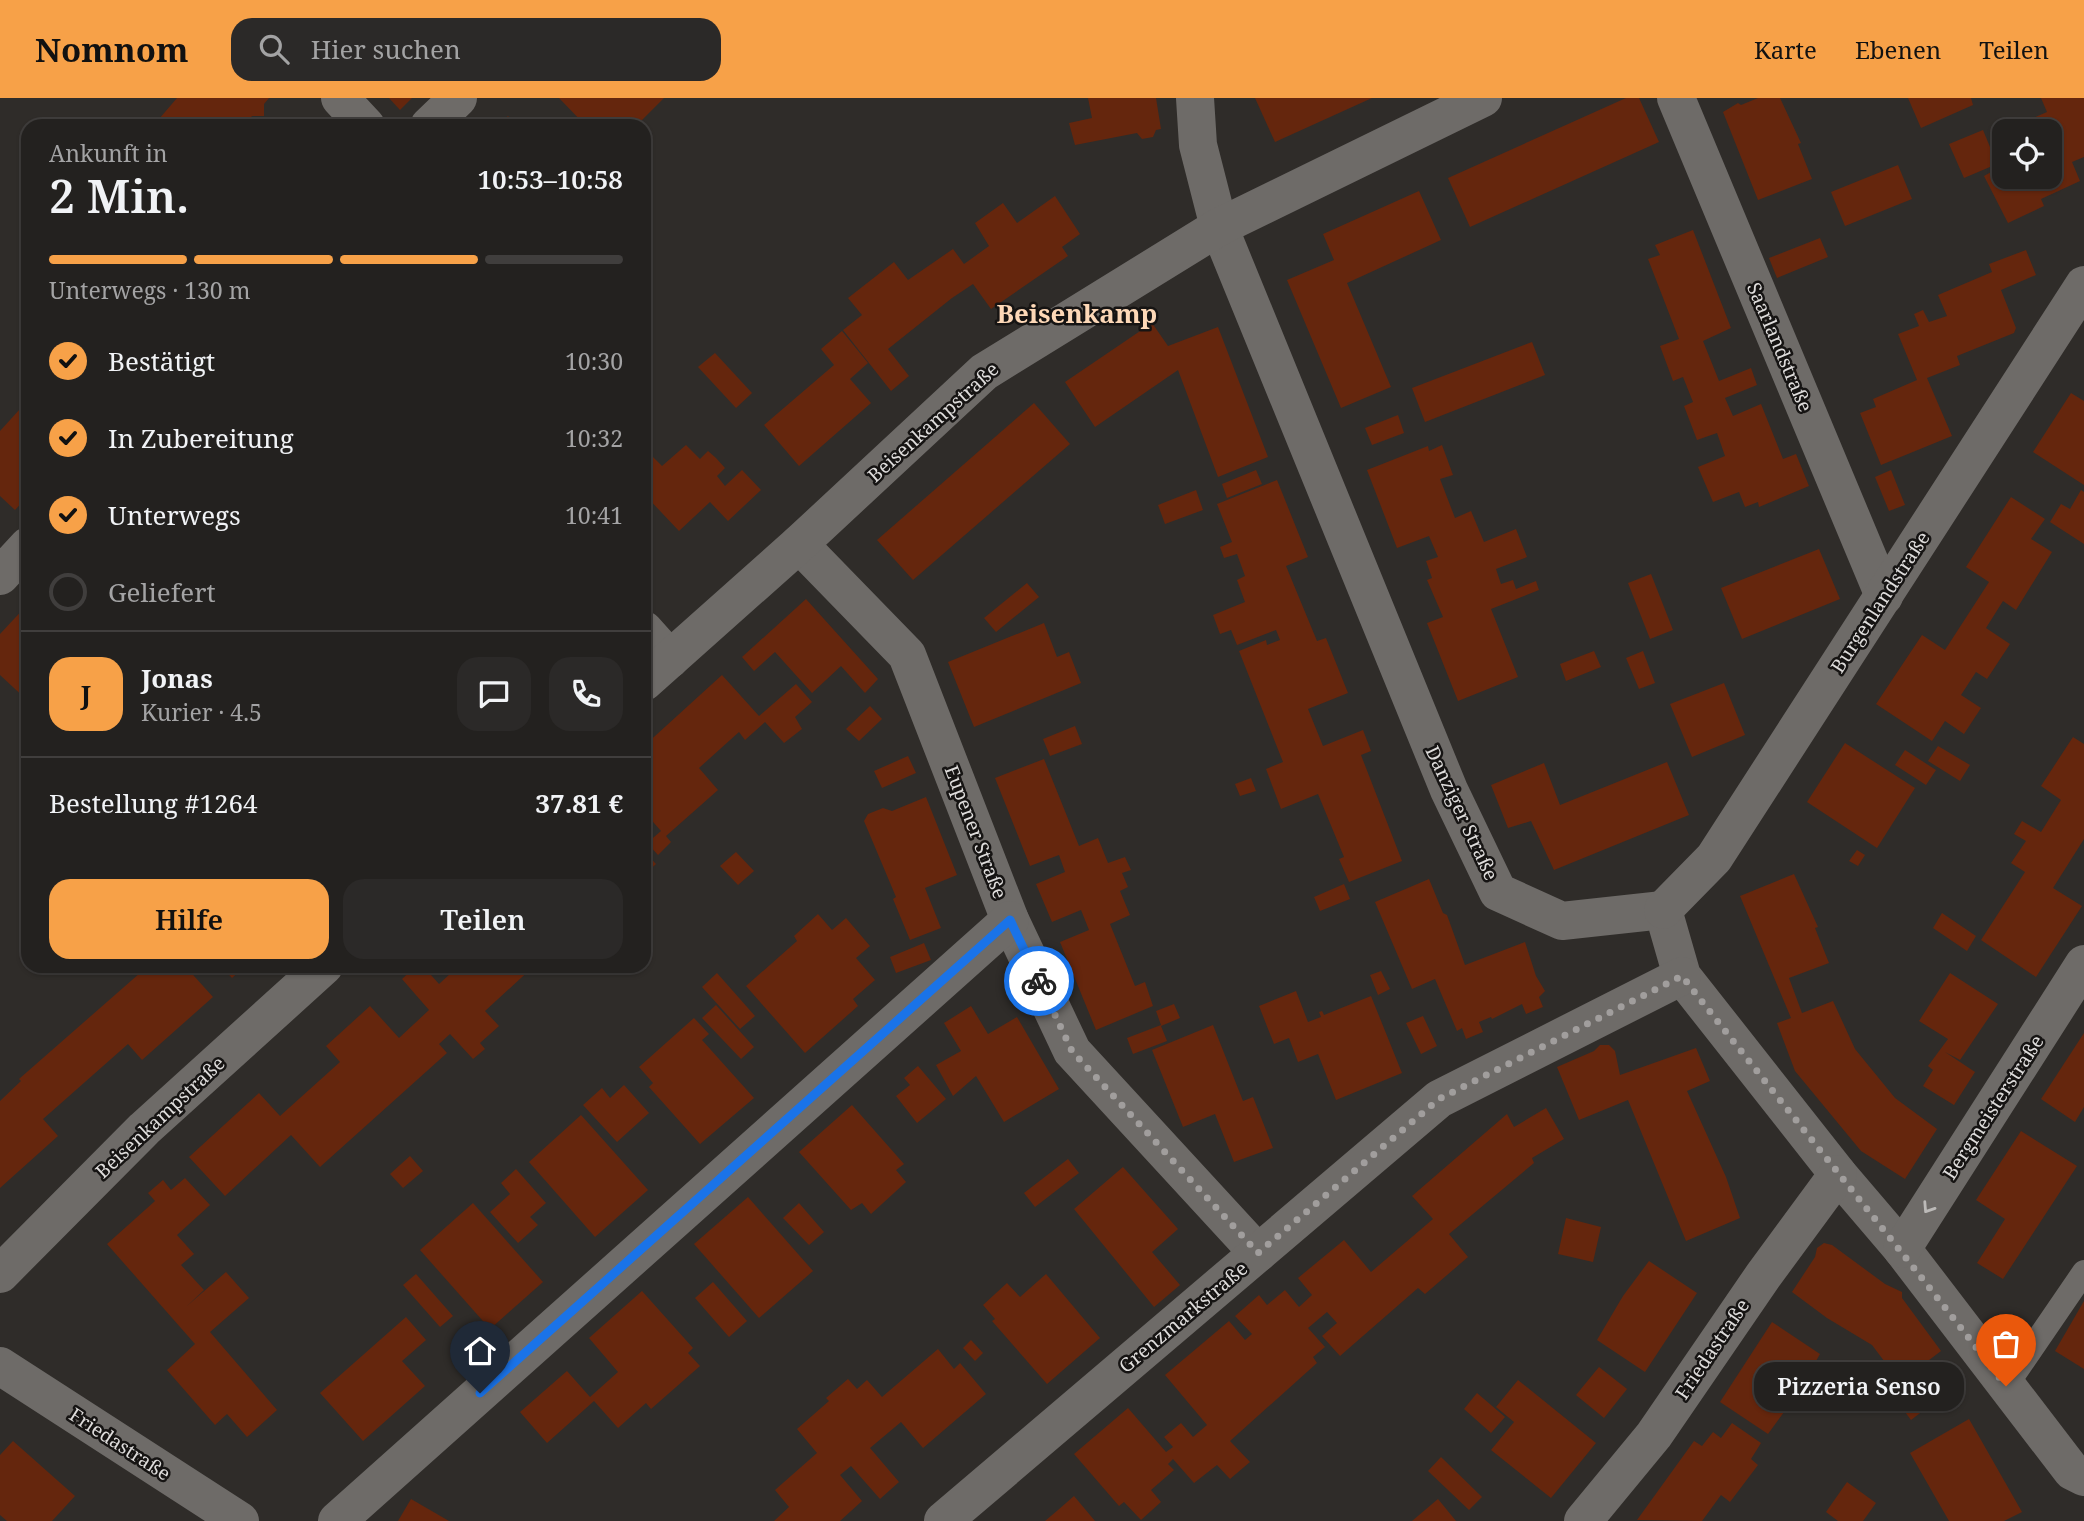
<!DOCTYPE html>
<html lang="de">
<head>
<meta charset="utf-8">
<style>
	body { margin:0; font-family:"Noto Serif",serif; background:#2b2928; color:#f1f3f6; height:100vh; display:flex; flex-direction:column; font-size:26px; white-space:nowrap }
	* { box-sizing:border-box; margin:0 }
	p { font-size:23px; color:#a3a3a4 }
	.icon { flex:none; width:38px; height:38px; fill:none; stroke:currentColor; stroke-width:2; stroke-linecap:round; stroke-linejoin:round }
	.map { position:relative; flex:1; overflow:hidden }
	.details { position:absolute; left:21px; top:21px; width:630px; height:854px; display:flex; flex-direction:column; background:#23211f; border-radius:21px; box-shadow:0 2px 5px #0004,0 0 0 2px #403e3d }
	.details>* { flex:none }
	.buttons { position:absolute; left:1992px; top:21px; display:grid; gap:14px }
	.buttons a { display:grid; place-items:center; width:70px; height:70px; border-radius:14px; background:#23211f; box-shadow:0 2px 5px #0004,0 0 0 2px #403e3d; font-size:35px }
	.pin { position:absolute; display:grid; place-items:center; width:60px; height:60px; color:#fff; margin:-72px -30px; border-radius:50% 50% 50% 0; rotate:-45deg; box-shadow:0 0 7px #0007 }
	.pin .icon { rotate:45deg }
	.courier { position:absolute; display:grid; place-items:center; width:70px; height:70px; margin:-35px; border:5px solid #1a73e8; border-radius:50%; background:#fff; color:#222; box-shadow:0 2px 9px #0007 }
	.bubble { position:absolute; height:49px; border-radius:21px; background:#23211f; box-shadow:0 2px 5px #0004,0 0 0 2px #403e3d; font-size:23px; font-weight:600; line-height:49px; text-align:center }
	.overview em { font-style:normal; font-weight:600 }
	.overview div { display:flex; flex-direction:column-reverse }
	.overview { display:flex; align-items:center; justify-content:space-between; height:119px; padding:0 28px }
	h1 { font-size:46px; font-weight:600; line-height:52px }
	.bar { display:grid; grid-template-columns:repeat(4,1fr); gap:10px 7px; align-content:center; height:84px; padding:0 28px }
	.bar i { height:9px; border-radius:5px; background:#403e3d }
	.bar .current { background:#f7a148 }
	.bar p { grid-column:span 4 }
	.line { display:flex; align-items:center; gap:18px; padding:0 28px; border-top:2px solid #403e3d }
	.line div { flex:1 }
	.round { display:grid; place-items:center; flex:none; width:74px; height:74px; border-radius:21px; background:#2b2928 }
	ol { padding:0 28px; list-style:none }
	li { display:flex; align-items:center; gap:21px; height:77px }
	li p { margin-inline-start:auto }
	li .icon { padding:7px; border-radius:50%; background:#f7a148; color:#111; stroke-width:4 }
	li:last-child { color:#a3a3a4 }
	li i { width:38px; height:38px; border:4px solid #403e3d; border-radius:50% }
	.cta { display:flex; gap:14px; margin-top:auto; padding:14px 28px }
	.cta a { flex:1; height:80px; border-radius:21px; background:#f7a148; color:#111; font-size:28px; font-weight:600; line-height:80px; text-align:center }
	.cta a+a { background:#2b2928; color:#f1f3f6 }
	header { display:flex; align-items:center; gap:42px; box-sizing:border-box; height:98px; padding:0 35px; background:#f7a148; color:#111 }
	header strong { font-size:33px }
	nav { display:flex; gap:38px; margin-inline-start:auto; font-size:24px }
	.search { width:490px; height:63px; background:#2b2928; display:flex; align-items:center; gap:18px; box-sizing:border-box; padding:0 24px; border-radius:21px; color:#a3a3a4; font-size:26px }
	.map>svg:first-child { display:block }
	.building { fill:#65260d }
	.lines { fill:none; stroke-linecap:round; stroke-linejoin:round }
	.service { stroke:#6e6b68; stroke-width:24 }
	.minor { stroke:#6e6b68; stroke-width:38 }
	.oneway { stroke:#bcbab8 }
	.done { stroke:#a19e9d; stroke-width:7; stroke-dasharray:0 12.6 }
	.route { stroke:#1a73e8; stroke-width:9 }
	.labels { text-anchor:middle; stroke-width:5; stroke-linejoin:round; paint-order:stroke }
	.street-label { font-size:19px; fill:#dedcdb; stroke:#161413 }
	.district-label { font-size:26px; font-weight:bold; fill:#fdd8b7; stroke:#161413 }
</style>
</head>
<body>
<header>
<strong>Nomnom</strong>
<div class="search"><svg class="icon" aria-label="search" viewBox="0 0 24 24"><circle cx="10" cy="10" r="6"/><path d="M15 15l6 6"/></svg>Hier suchen</div>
<nav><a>Karte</a><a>Ebenen</a><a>Teilen</a></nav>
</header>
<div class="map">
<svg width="2084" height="1423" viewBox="0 0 2084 1423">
	<rect width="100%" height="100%" fill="#2f2c29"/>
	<g class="building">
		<polygon points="177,0 269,0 264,6 264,18 252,18 244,28 153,28"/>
		<polygon points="389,0 412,0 400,12"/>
		<polygon points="559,0 664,0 636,28 586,28"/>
		<polygon points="1088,0 1156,0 1161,31 1156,32 1153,39 1142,41 1137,35 1075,47 1069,25 1092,20"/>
		<polygon points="1255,0 1372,0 1275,44"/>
		<polygon points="1626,0 1639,0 1659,44 1470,129 1448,80"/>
		<polygon points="1758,0 1780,0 1801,45 1798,46 1812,81 1758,102 1723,14 1738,5 1741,7"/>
		<polygon points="1908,0 1971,0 1973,7 1921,30"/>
		<polygon points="2041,0 2084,0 2084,59 2072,64 2080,83 2041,101 2044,108 2008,125 1984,78 2000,69 2008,81 2049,79 2049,33 2029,33 2024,24 2047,14"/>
		<polygon points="508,18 517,28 498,28"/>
		<polygon points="1983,32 1997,66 1964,80 1949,46"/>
		<polygon points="1898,67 1912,101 1845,128 1831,94"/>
		<polygon points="1419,93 1441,142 1347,185 1391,289 1341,310 1287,182 1334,162 1323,136"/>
		<polygon points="1055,98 1080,136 1062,149 1068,158 991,211 973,186 952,200 888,251 909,278 891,293 843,232 862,217 848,200 894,164 908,182 953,151 964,166 989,148 975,125 1003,105 1017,125"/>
		<polygon points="1693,132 1731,230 1703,243 1719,283 1751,270 1757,287 1725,300 1733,318 1761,306 1783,361 1796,356 1809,388 1759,409 1758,404 1745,409 1739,394 1713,404 1698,369 1725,358 1717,335 1697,342 1684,308 1693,304 1683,279 1673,283 1660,248 1679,241 1648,161 1660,157 1655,147"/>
		<polygon points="1820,140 1828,159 1777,180 1769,160"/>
		<polygon points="2026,152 2036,177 2001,192 2016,230 2014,235 1957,258 1960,267 1927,280 1952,338 1881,367 1860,315 1876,309 1873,301 1917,282 1898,236 1919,228 1914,216 1923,212 1929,224 1947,218 1938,197 1992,174 1989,166"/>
		<polygon points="1152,225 1168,248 1218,229 1268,359 1218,379 1178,272 1095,329 1065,284"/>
		<polygon points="842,233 868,265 850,281 871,305 799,368 764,327 834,267 821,251"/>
		<polygon points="1532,244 1545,277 1425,324 1412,290"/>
		<polygon points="715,255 752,295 736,310 698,269"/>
		<polygon points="2071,295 2084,303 2084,387 2033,354"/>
		<polygon points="1034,305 1070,346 913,482 877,442"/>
		<polygon points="20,311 28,319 28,398 15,412 0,398 0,333"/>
		<polygon points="1398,317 1404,335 1372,347 1365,330"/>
		<polygon points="644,334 653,344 645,351 662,368 686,347 700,361 708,353 716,360 725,370 717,378 725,388 742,372 761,392 728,423 710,404 679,433 644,396"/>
		<polygon points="1442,347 1453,377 1440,381 1455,420 1471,413 1484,444 1516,431 1527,459 1496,471 1501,486 1513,482 1516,491 1536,483 1539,492 1491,511 1518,579 1458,603 1427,525 1443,519 1427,482 1432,480 1426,463 1438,459 1429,438 1397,450 1367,372 1428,348 1429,353"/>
		<polygon points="1256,372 1262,386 1227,400 1222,386"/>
		<polygon points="1891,372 1905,407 1889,413 1875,379"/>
		<polygon points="1277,382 1308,459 1286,468 1317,543 1326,540 1348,595 1308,611 1323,648 1363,632 1371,653 1361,657 1402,763 1349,784 1339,761 1344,759 1318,696 1281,711 1266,671 1283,664 1239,553 1266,542 1267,547 1280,542 1276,532 1237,547 1231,532 1220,536 1213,517 1245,504 1237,482 1245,478 1237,456 1224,460 1220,449 1232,444 1217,406"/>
		<polygon points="1196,392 1203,412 1165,426 1158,407"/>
		<polygon points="2081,392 2084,394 2084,446 2050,424 2061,406 2070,411"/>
		<polygon points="2011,399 2045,421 2031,441 2052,454 2016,512 2003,503 1986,530 2010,546 1987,581 1976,574 1961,597 1981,610 1964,636 1945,623 1932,643 1876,606 1922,537 1945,552 1989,484 1966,469"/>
		<polygon points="1819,451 1840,501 1742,541 1721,490"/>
		<polygon points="1651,476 1673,532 1650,541 1628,485"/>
		<polygon points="1027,485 1039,499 996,534 984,520"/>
		<polygon points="806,501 878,581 865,595 841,568 812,595 775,554 754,573 742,559"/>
		<polygon points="28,506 28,603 0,577 0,536"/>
		<polygon points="1044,525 1057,559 1069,554 1081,585 974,629 948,564"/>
		<polygon points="1594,553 1601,569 1566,583 1560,566"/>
		<polygon points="1643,553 1655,585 1639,591 1626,560"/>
		<polygon points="722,577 759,618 796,586 812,604 795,619 802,631 784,645 765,624 745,642 739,634 699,670 718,692 666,738 671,744 658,757 647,745 661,733 647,717 644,720 644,648"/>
		<polygon points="1724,585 1745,637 1692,659 1670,606"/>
		<polygon points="870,608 882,621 859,643 846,631"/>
		<polygon points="1075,628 1082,646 1050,658 1043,641"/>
		<polygon points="2073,639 2084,646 2084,741 2053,790 2082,808 2036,879 1981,842 2025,774 2011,765 2026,743 2014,736 2022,723 2041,734 2061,702 2041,688"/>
		<polygon points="1845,645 1915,690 1877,750 1807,704"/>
		<polygon points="1938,648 1970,667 1960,683 1928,663"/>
		<polygon points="1905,652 1936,672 1926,687 1895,667"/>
		<polygon points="908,658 916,675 882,690 874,673"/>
		<polygon points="1044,661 1079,748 1098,740 1108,765 1125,759 1131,772 1122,775 1128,789 1120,793 1130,817 1110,826 1135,888 1145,884 1153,908 1096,932 1060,844 1089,832 1081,812 1052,824 1036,786 1065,774 1059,757 1030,768 995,680"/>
		<polygon points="1667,664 1689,717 1554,772 1531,723 1508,730 1491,687 1544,665 1560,707"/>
		<polygon points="1251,680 1256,693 1240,698 1235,686"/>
		<polygon points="926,699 957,777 925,790 941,830 910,842 893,801 896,799 864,723 868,716 883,710 892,713"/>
		<polygon points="1857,752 1865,757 1858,768 1849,763"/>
		<polygon points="644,753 656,766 644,777"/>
		<polygon points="736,754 754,773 738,787 720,768"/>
		<polygon points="1794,776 1818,829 1815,830 1829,865 1789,880 1802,915 1833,903 1855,951 1895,1000 1937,1031 1905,1081 1861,1053 1795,973 1777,925 1791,920 1740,798"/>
		<polygon points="1429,781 1443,815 1447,817 1465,867 1525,844 1536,878 1545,893 1539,899 1543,909 1526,916 1522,906 1492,921 1491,919 1479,924 1483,934 1466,941 1462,930 1457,933 1435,881 1412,891 1375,804"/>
		<polygon points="1344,786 1350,801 1320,813 1314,799"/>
		<polygon points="1942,815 1976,838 1967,853 1933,830"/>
		<polygon points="818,816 832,832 846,820 870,848 856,860 875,882 853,901 858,908 805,955 746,888 797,843 794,838"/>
		<polygon points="924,845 931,862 896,875 890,859"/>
		<polygon points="148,868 185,868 213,899 142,962 128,946 51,1014 43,1021 58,1038 0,1090 0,1003 21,983 19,981"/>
		<polygon points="221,868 245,868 232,880"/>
		<polygon points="416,868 423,868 439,886 450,876 443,868 534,868 485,913 499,928 480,945 485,951 473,961 450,936 439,946 447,955 320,1069 291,1037 225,1098 189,1059 259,995 280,1018 340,964 326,948 370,908 399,940 429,912 402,881"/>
		<polygon points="1381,873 1390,891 1378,897 1370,877"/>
		<polygon points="717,875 755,918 740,931 702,889"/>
		<polygon points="1950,875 1998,906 1960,962 1945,954 1975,974 1954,1007 1923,988 1933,972 1928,968 1948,941 1919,923"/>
		<polygon points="1296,893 1308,924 1321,919 1319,914 1322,913 1324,917 1371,898 1402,975 1336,1002 1318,956 1298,964 1289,940 1274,946 1259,908"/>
		<polygon points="1174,906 1180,920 1161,928 1167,943 1133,956 1127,940 1161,927 1156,913"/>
		<polygon points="716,907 754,949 741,961 702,920"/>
		<polygon points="971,908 988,936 1017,919 1059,991 1004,1024 976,978 953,998 936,967 961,953 944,925"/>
		<polygon points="1423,918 1437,948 1421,956 1406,925"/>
		<polygon points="694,920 709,936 702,942 754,1000 700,1046 649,989 653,985 639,969"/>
		<polygon points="1213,927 1243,1003 1253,999 1273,1050 1234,1064 1215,1016 1183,1029 1152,952"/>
		<polygon points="2084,935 2084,1009 2075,1024 2041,1001"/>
		<polygon points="1600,947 1609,947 1615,953 1620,977 1696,950 1710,983 1687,993 1726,1079 1740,1120 1686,1143 1628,1002 1579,1022 1557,969 1594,953"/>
		<polygon points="918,968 946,1001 917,1025 896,998 910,987 904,980"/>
		<polygon points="624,987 649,1015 617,1044 583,1007 602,990 610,1000"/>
		<polygon points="852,1007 904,1066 896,1072 906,1084 871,1116 862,1105 851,1112 799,1054"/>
		<polygon points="1546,1010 1564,1041 1532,1060 1534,1065 1449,1136 1468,1159 1425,1196 1418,1190 1340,1258 1322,1238 1337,1225 1327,1214 1308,1230 1325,1249 1313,1259 1317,1265 1230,1343 1250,1364 1230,1381 1217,1367 1194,1385 1173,1361 1168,1366 1174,1372 1151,1392 1161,1404 1141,1422 1124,1404 1119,1408 1074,1356 1128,1310 1166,1354 1173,1349 1164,1339 1181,1325 1193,1339 1207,1327 1165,1277 1229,1223 1245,1242 1252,1236 1235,1218 1259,1197 1267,1207 1285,1192 1299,1209 1312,1197 1298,1180 1344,1142 1371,1174 1433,1121 1412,1098 1507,1016 1514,1029"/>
		<polygon points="581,1017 648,1092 595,1139 529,1064"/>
		<polygon points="2021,1033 2077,1068 2003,1181 1977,1165 2005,1121 1976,1102"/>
		<polygon points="410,1058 423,1073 403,1090 390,1076"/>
		<polygon points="1068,1061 1079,1075 1035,1109 1024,1095"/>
		<polygon points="1123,1069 1178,1131 1152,1154 1180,1187 1154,1209 1074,1111"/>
		<polygon points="516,1071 546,1105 530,1119 538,1127 518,1145 490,1114 510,1096 501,1085"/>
		<polygon points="185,1080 210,1107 177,1137 194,1156 181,1167 204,1192 187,1208 226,1174 249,1200 210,1234 277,1312 247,1339 227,1316 215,1327 167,1272 195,1246 107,1146 155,1103 148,1095 163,1082 171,1092"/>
		<polygon points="748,1099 813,1173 759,1220 694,1146"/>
		<polygon points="473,1105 543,1184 490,1231 420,1152"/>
		<polygon points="799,1105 824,1134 809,1147 783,1120"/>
		<polygon points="1566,1120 1601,1129 1593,1164 1558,1156"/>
		<polygon points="1824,1145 1832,1147 1885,1186 1902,1194 1902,1200 1941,1253 1900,1284 1872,1247 1827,1220 1792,1194 1815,1159 1817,1150"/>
		<polygon points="1649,1163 1697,1195 1645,1274 1597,1242 1623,1198"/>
		<polygon points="416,1176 453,1218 440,1229 403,1187"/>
		<polygon points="1046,1176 1100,1240 1047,1286 992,1223 995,1221 983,1207 1007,1185 1020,1199"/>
		<polygon points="713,1184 747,1223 729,1239 695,1200"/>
		<polygon points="642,1193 693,1250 688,1255 700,1268 651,1311 646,1305 618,1330 594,1303 547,1345 520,1314 567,1273 590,1299 618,1274 589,1240"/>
		<polygon points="2084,1203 2084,1271 2055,1253"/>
		<polygon points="406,1219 426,1242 402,1263 425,1288 363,1343 320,1295"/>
		<polygon points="1772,1224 1820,1256 1798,1295 1768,1336 1720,1304"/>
		<polygon points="971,1242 983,1255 975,1263 963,1250"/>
		<polygon points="938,1251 954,1271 960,1265 986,1296 923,1350 901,1324 870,1350 899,1384 880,1401 851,1368 840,1377 862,1403 840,1423 774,1423 789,1409 775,1392 817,1355 797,1331 829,1303 826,1300 848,1281 857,1291 867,1282 882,1299"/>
		<polygon points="1599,1269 1627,1291 1604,1320 1576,1297"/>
		<polygon points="1518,1282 1596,1345 1551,1400 1491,1352 1514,1324 1496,1309"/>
		<polygon points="1927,1288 1937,1302 1911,1322 1900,1307"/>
		<polygon points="1477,1295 1505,1319 1491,1335 1464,1311"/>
		<polygon points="1969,1321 2022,1414 2004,1423 1949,1423 1910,1355"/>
		<polygon points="1732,1325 1761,1345 1751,1361 1758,1367 1730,1404 1721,1397 1702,1423 1637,1422 1694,1343 1702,1348 1713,1334 1721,1340"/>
		<polygon points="13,1343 75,1398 52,1423 7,1423 0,1417 0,1357"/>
		<polygon points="1441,1359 1482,1399 1469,1412 1428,1373"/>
		<polygon points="1847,1384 1876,1405 1863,1423 1838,1423 1826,1414"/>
		<polygon points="1074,1398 1095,1423 1045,1423 1058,1412"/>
		<polygon points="411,1401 449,1423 398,1423"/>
		<polygon points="1438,1401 1456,1423 1412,1423"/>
	</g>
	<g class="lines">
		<polyline class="service" points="2006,1288 2084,1174"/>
		<g class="minor">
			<polyline points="340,0 366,28"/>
			<polyline points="1195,0 1198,47 1219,129 1449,692 1498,794 1562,823 1663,812 1682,878 1838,1076 1902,1151 2072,1373 2084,1379"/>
			<polyline points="1676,0 1884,498"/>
			<polyline points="429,28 458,0"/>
			<polyline points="799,446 907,557 1010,822 1072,953 1258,1155"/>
			<polyline points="0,478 28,448"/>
			<polyline points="644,532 670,561"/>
			<polyline points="644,584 799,446 984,274 1219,129 1483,0"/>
			<polyline points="1663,812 1714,760 2084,187"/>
			<polyline points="1902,1151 2084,866"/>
			<polyline points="0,1176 144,1031 324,868"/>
			<polyline points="0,1268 240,1423"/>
			<polyline points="337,1423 1010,822"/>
			<polyline points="943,1423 1439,1001 1682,878"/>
			<polyline points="1583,1423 1654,1337 1763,1178 1838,1076"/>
		</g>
	</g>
	<defs><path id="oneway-chevron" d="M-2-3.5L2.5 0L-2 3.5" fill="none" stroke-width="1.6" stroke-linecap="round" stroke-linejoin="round" transform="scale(1.75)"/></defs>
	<use class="oneway" href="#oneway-chevron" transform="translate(1928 1110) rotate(123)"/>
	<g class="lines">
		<path class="done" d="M1039,883L1072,953L1258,1155L1439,1001L1682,878C1789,1015 1900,1150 2006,1288"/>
		<polyline class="route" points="480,1295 1010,822 1039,883"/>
	</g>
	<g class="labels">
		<g class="street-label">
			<text transform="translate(1780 249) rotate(67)" y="7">Saarlandstraße</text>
			<text transform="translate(933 324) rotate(-42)" y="7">Beisenkampstraße</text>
			<text transform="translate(1880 504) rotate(-57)" y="7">Burgenlandstraße</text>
			<text transform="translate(1462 715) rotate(65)" y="7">Danziger Straße</text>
			<text transform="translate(976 734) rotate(69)" y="7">Eupener Straße</text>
			<text transform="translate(1993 1009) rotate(-57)" y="7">Bergmeisterstraße</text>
			<text transform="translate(160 1019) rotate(-43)" y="7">Beisenkampstraße</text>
			<text transform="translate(1183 1219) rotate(-40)" y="7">Grenzmarkstraße</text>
			<text transform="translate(1712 1251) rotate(-56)" y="7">Friedastraße</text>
			<text transform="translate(120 1346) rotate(33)" y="7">Friedastraße</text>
		</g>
		<g class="district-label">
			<text x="1077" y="225">Beisenkamp</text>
		</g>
	</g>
</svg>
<div class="buttons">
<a><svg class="icon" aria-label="locate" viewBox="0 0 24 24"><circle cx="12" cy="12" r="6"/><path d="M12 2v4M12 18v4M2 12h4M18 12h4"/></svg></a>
</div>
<div class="pin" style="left:2006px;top:1288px;background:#ea580c"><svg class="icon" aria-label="bag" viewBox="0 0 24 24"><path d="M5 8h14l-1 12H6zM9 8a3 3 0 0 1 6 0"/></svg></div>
<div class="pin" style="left:480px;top:1295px;background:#1f2937"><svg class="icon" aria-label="home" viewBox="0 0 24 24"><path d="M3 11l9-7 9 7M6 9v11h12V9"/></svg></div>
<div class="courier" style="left:1039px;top:883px"><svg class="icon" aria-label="bike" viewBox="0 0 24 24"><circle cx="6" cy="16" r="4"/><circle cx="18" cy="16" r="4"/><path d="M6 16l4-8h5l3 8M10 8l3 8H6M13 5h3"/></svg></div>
<div class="bubble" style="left:1754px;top:1264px;width:210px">Pizzeria Senso</div>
<section class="details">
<div class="overview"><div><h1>2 Min.</h1><p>Ankunft in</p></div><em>10:53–10:58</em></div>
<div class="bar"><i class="current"></i><i class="current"></i><i class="current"></i><i></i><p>Unterwegs · 130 m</p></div>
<ol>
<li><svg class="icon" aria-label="check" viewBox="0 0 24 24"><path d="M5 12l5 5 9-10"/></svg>Bestätigt<p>10:30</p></li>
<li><svg class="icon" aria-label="check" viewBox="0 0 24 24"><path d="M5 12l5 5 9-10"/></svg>In Zubereitung<p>10:32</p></li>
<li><svg class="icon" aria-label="check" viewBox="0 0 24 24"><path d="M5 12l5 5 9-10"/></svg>Unterwegs<p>10:41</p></li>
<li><i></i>Geliefert</li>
</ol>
<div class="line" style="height:126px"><b class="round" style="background:#f7a148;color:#111">J</b><div><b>Jonas</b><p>Kurier · 4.5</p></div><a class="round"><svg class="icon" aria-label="chat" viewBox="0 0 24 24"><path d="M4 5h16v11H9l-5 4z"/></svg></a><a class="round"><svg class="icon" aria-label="phone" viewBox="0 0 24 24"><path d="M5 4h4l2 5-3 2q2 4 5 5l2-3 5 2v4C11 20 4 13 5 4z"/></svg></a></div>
<div class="line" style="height:91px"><div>Bestellung #1264</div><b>37.81 €</b></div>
<div class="cta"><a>Hilfe</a><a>Teilen</a></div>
</section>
</div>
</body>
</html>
